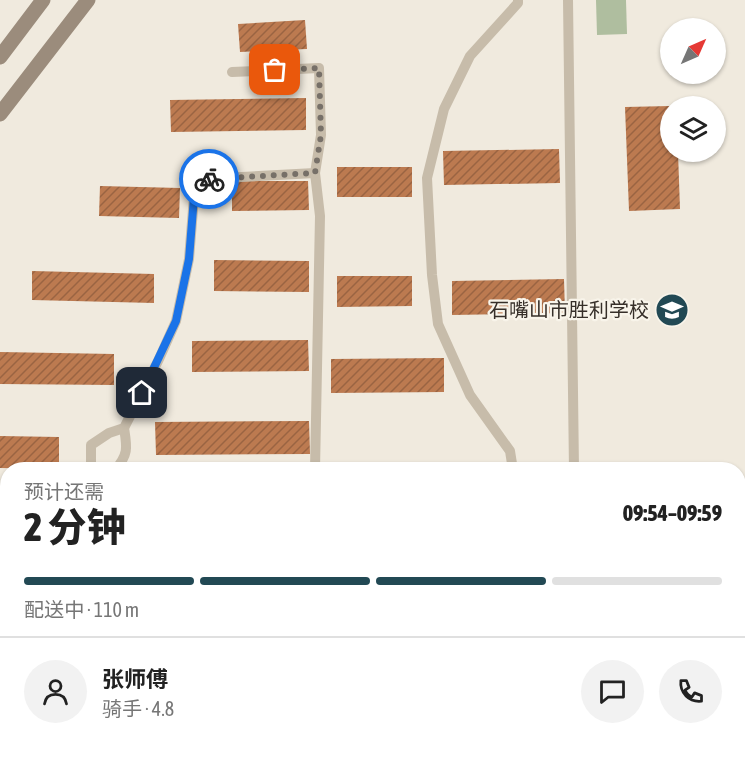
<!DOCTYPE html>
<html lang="zh">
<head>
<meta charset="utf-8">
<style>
	body { margin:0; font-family:"Asap Condensed","Noto Sans SC",sans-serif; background:#f2f2f2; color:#222; height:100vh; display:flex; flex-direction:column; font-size:22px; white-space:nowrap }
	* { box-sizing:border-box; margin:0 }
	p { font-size:20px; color:#767676 }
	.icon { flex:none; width:33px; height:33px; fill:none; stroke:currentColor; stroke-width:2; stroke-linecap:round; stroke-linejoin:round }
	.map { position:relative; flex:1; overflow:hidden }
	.drawer { position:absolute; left:0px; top:462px; width:746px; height:296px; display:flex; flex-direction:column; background:#fff; border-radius:24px 24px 0 0; box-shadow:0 2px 4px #0004 }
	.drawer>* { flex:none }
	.needle { width:39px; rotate:45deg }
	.tools { position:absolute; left:660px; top:18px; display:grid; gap:12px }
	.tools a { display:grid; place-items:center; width:66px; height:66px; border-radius:50%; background:#fff; box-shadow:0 2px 4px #0004; font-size:30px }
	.pin { position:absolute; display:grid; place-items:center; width:51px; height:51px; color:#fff; margin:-26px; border-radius:12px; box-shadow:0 3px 9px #0006 }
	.courier { position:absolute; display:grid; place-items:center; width:60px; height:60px; margin:-30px; border:4px solid #1a73e8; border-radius:50%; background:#fff; color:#222; box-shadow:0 2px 8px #0007 }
	.headline em { font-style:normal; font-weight:800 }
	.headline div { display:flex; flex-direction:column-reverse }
	.headline { display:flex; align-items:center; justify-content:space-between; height:102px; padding:0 24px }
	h1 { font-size:39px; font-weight:800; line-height:45px }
	.bar { display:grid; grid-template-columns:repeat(4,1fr); gap:9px 6px; align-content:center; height:72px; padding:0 24px }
	.bar i { height:8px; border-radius:4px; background:#e0e0e0 }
	.bar .current { background:#224954 }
	.bar p { grid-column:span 4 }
	.line { display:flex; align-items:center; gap:15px; padding:0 24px; border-top:2px solid #e0e0e0 }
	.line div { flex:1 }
	.round { display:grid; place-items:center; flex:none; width:63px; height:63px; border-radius:32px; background:#f2f2f2 }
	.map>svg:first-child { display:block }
	.green { fill:#afbe9f }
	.building { fill:url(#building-hatch) }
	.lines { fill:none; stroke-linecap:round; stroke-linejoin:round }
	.street { stroke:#c7bcaa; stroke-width:10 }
	.secondary { stroke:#9b8c7c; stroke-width:15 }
	.done { stroke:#777068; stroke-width:6; stroke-dasharray:0 10.8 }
	.route { stroke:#1a73e8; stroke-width:8 }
	.labels { text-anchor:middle; stroke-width:4.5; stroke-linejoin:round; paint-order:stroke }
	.poi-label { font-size:20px; fill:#362f29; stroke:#f8f4ea; text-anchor:end }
</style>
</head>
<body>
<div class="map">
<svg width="745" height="757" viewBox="0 0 745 757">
	<defs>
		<pattern id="building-hatch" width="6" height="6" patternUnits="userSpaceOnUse" patternTransform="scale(1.5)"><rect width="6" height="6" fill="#bc7a50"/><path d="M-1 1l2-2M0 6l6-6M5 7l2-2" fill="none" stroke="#9a6442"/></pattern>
	</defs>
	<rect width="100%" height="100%" fill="#f0eade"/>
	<g class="green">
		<polygon points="596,0 626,0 627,34 597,35"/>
		<polygon points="0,626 7,626 8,750 697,750 697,757 0,757"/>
	</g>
	<g class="building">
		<polygon points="305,20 307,49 240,52 238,24"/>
		<polygon points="306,98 306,130 171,132 170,100"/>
		<polygon points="670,106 670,152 678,152 680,209 629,211 625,107"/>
		<polygon points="559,149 560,183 444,185 443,151"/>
		<rect x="337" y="167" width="75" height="30"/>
		<polygon points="232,181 308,181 309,210 232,211"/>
		<polygon points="100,186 180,188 179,218 99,216"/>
		<polygon points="214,260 309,261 309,292 214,291"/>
		<polygon points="32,271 154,274 154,303 32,300"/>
		<polygon points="337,276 412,276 412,306 337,307"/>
		<polygon points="564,279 565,313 452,315 452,281"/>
		<polygon points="308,340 309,371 192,372 192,341"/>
		<polygon points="0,352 114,354 114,385 0,384"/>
		<polygon points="444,358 444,392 331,393 331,359"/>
		<polygon points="309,421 310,454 156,455 155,422"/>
		<polygon points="0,436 59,437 59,469 0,468"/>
		<polygon points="714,750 734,750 741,757 711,757 709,755"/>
	</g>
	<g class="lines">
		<g class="street">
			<polyline points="568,0 574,470"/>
			<polyline points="315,173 320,216 315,470"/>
			<polyline points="91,470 91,445 109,433 124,428 159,359 176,321 189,259 194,197 204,179 315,173 321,135 319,68 232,72"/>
			<path d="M115,470C129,454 127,447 124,428"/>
			<polyline points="513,470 510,451 470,395 438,324 432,275 427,178 444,109 470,56 518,3 518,0"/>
			<polyline points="738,692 745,685"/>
			<polyline points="738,732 745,738"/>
			<polyline points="706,757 706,750"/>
		</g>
		<g class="secondary">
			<polyline points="0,57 43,0"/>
			<polyline points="0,114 88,0"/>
			<polyline points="738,582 745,582"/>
			<polyline points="0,594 8,594"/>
		</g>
	</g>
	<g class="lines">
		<polyline class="done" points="209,179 315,173 321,135 319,68 275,70"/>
		<polyline class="route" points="142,393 176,321 189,259 194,197 204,179 209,179"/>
	</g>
	<defs>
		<g id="school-disc" transform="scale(1.725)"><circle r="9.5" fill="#224954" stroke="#f8f4ea"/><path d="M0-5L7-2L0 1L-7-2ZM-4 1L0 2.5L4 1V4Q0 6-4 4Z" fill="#fff"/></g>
	</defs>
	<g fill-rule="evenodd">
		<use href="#school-disc" x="672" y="310"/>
	</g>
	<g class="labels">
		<g class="poi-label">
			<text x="649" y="317">石嘴山市胜利学校</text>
		</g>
	</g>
</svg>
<div class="tools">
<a><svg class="needle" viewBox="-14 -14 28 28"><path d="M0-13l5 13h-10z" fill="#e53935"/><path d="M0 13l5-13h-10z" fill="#767676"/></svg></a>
<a><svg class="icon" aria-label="layers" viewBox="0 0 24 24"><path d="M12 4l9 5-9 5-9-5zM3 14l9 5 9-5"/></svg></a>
</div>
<div class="pin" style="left:275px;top:70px;background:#ea580c"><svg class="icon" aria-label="bag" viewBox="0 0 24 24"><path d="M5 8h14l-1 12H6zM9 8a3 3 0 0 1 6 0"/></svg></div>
<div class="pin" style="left:142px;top:393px;background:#1f2937"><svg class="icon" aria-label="home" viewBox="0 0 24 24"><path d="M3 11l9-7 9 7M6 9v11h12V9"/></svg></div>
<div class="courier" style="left:209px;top:179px"><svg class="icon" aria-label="bike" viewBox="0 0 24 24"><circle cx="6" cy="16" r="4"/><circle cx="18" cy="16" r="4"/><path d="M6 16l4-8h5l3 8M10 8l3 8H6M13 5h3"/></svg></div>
<section class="drawer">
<div class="headline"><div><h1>2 分钟</h1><p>预计还需</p></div><em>09:54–09:59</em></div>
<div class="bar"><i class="current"></i><i class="current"></i><i class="current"></i><i></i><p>配送中 · 110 m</p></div>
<div class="line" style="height:108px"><a class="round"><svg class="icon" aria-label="person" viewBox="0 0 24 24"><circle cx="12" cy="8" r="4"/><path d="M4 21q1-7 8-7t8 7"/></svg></a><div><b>张师傅</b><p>骑手 · 4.8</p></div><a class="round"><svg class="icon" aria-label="chat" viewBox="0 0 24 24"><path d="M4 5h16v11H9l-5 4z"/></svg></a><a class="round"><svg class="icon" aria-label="phone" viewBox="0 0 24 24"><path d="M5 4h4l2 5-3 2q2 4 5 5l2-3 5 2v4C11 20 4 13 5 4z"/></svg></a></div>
</section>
</div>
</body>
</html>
